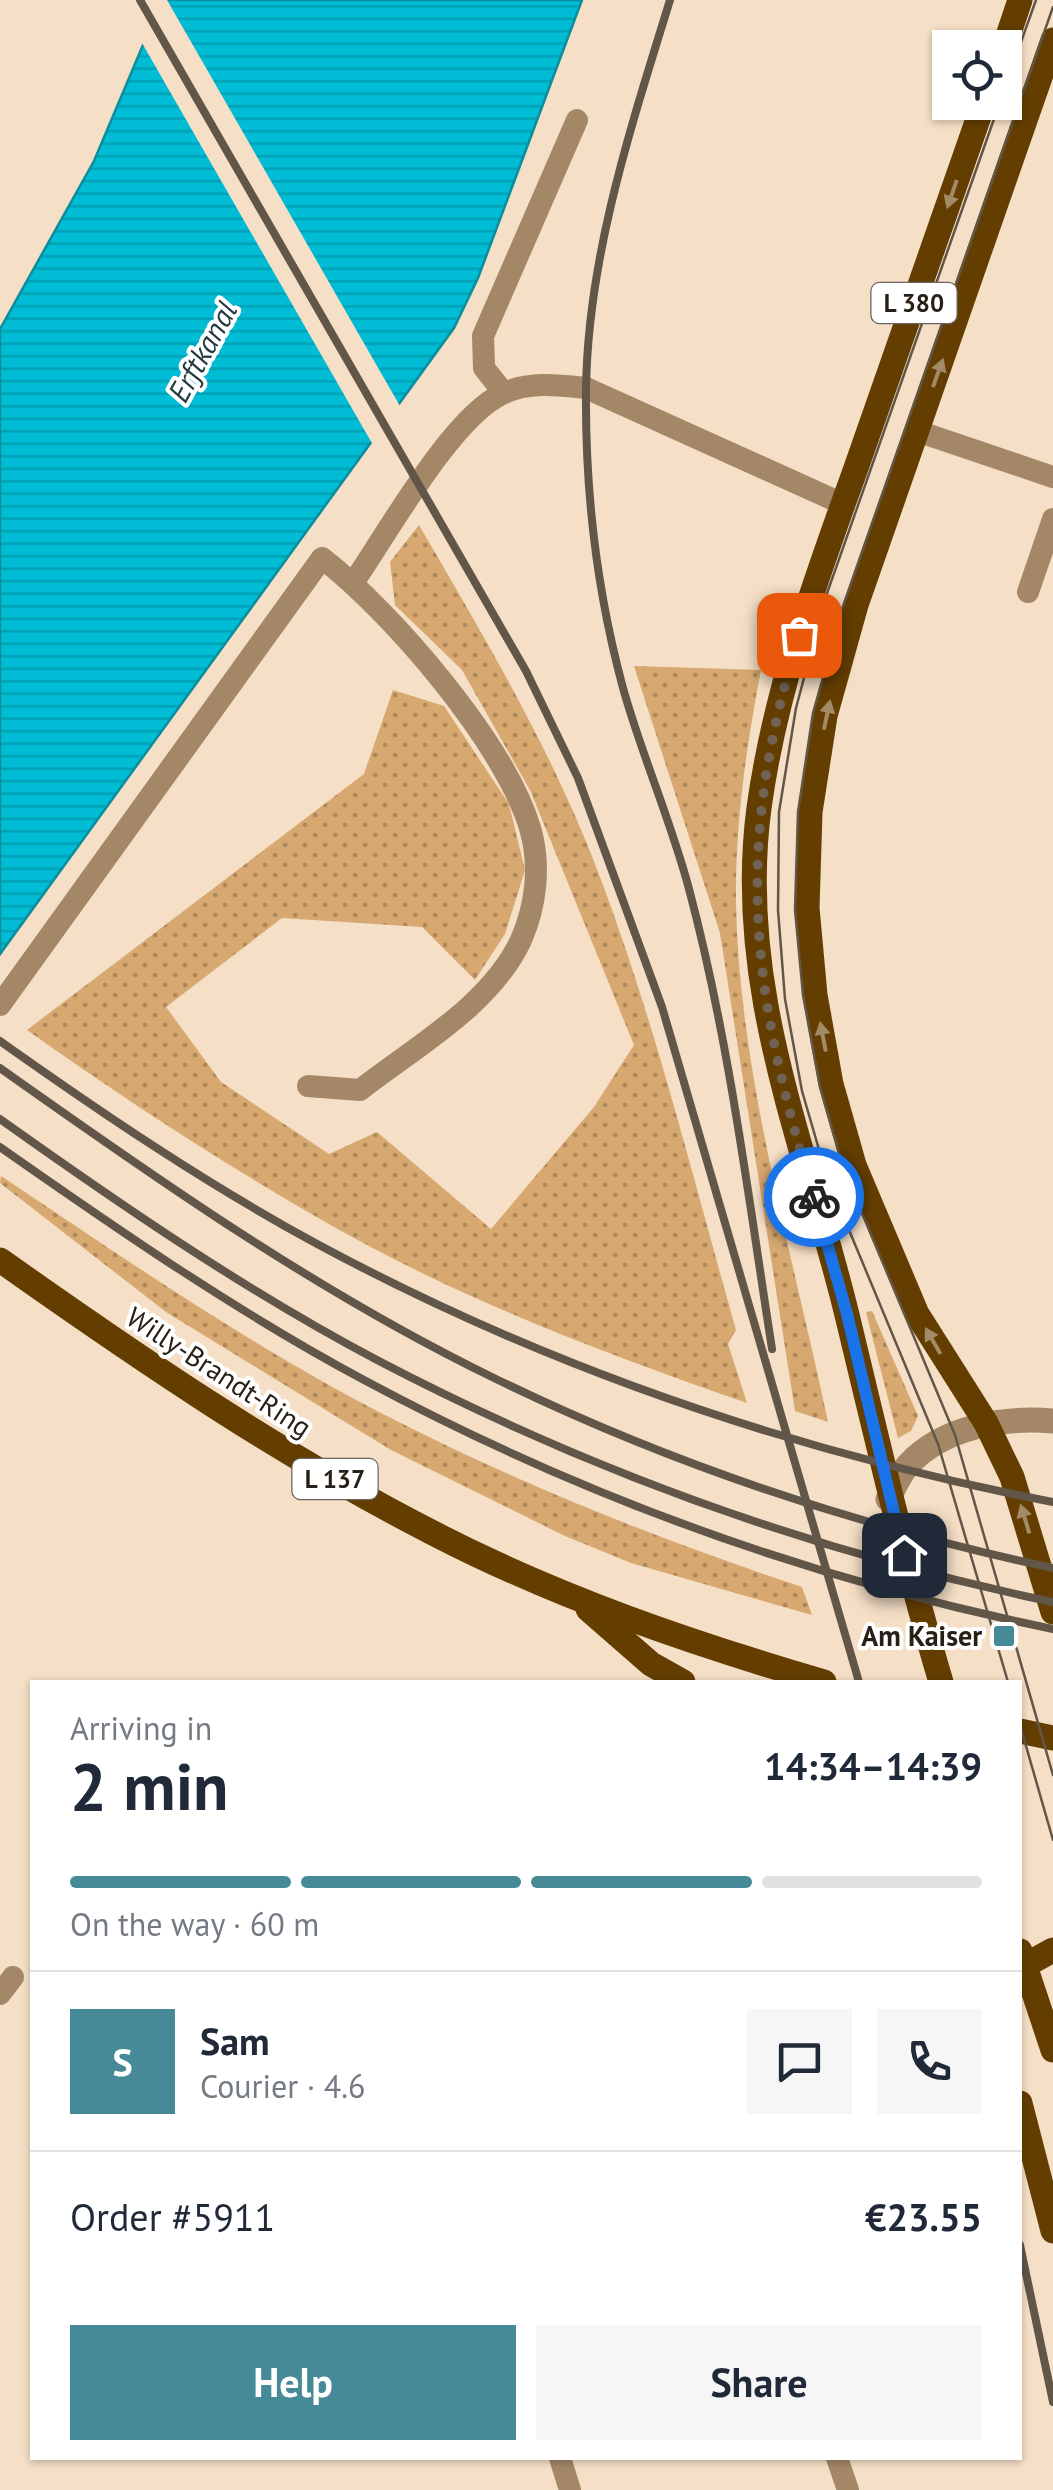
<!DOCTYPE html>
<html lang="en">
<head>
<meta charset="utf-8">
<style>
	body { margin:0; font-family:"PT Sans",sans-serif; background:#f6f6f7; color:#1f2937; height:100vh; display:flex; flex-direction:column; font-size:38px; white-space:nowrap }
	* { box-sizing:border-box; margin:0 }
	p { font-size:32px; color:#747a83 }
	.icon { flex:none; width:55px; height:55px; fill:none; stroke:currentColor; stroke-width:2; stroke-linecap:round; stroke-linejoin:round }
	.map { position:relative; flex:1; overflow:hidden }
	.drawer { position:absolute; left:30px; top:1680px; width:992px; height:780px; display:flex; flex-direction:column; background:#fff; border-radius:0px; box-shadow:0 2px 8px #0004 }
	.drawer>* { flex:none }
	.buttons { position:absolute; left:932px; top:30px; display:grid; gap:20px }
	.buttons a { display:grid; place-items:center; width:90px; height:90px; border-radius:0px; background:#fff; box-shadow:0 2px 8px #0004; font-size:50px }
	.pin { position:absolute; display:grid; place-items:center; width:85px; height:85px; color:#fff; margin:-42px; border-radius:20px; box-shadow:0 5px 15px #0006 }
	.courier { position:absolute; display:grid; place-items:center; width:100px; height:100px; margin:-50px; border:8px solid #1a73e8; border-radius:50%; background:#fff; color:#222; box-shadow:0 2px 12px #0007 }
	.headline em { font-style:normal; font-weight:600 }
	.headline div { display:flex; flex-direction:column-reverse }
	.headline { display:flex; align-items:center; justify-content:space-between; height:170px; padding:0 40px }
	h1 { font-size:65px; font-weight:600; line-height:75px }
	.bar { display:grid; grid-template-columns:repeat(4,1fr); gap:15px 10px; align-content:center; height:120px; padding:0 40px }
	.bar i { height:12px; border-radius:8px; background:#e0e1e3 }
	.bar .active { background:#458a96 }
	.bar p { grid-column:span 4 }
	.line { display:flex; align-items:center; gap:25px; padding:0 40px; border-top:2px solid #e0e1e3 }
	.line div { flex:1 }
	.round { display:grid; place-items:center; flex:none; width:105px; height:105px; border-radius:0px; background:#f6f6f7 }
	.cta { display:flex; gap:20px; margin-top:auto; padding:20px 40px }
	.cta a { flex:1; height:115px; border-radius:0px; background:#458a96; color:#fff; font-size:40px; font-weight:600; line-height:115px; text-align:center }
	.cta a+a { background:#f6f6f7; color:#1f2937 }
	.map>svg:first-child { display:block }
	.grass { fill:url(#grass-dots) }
	.water { fill:url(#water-rules); stroke:#0c8d9b; stroke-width:2.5 }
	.pier { fill:#f5dfc6 }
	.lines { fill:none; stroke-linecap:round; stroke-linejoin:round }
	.service { stroke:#a38767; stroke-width:22 }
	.minor { stroke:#a38767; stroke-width:25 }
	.primary { stroke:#643e00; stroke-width:25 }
	.tram { stroke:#625649; stroke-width:2.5 }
	.rail { stroke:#625649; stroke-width:8 }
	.oneway { fill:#a28b66 }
	.done { stroke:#706354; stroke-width:10; stroke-dasharray:0 18 }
	.route { stroke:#1a73e8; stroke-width:12 }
	.poi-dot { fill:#458a96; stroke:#fff; stroke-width:4 }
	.labels { text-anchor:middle; stroke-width:8; stroke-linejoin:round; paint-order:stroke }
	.shield { fill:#fff; stroke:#68635d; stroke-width:2.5 }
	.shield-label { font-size:25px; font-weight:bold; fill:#282017 }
	.street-label { font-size:28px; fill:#282017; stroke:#fff }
	.poi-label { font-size:28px; font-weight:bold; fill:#282017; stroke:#fff; text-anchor:end }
	.water-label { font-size:30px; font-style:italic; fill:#233b40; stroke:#fff }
</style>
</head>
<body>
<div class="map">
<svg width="1053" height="2490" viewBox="0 0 1053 2490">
	<defs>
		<pattern id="grass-dots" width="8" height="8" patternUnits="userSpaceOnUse" patternTransform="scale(2.5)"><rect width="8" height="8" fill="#d7a870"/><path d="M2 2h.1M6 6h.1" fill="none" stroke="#ae885b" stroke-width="1.8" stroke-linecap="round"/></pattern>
		<pattern id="water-rules" width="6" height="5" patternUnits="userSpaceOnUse" patternTransform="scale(2.5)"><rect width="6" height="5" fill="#00bcd4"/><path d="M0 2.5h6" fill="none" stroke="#02a1b5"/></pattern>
	</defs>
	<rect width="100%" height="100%" fill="#f5dfc6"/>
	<g class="grass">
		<path d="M419,525C487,642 556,757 603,885C657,1030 694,1182 736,1330L728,1344L747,1403C603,1353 460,1299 327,1223C224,1164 124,1099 27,1030L364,774L393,690L444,706L509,804L525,870L505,934L475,980L422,927L282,918L166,1007L221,1082L329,1154L377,1132L491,1229L594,1107L634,1045L530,790L462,670L395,605L390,562Z"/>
		<path d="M634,666L761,670C746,748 735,825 736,904C739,1073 793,1256 828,1422L795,1411L720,933Z"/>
		<path d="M1,1176C110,1249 219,1324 334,1388C484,1470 640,1533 802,1587L812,1615L631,1563L565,1536L391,1450L166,1312L0,1183Z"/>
		<polygon points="872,1311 918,1416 911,1431 898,1438 866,1312"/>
	</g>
	<polygon class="water" points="162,0 582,0 478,278 454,328 0,954 0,329 94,161"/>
	<polygon class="pier" points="157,0 167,0 400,406 373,445 142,43"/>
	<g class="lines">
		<g class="service">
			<polyline points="503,392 484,368 483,336 577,120"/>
			<polyline points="917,431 1053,477"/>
			<path d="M353,583C387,534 451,418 502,394C528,381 559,385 586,388L843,504"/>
			<polyline points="1028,592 1053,519"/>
			<path d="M0,1005L322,558C392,612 505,744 530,828C541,865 536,906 521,940C491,1005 415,1047 360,1090L308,1086"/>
			<polyline points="0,1994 13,1977"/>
			<polyline points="560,2458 570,2490"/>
			<polyline points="837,2458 848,2490"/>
		</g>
		<path class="minor" d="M888,1499C894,1488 900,1474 908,1465C944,1426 1004,1417 1053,1421"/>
		<g class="primary">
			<polyline points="1053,40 856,605 825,716 810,812 807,908 815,995 831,1084 854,1165 917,1314 986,1423 1012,1477 1053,1612"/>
			<polyline points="1004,48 1020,0"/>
			<path d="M0,1260C140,1359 282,1456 435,1534C559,1598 691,1643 824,1682"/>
			<polyline points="588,1609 651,1664 683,1682"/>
			<path d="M941,1682C905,1561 877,1439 847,1315C806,1146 735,988 759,808C775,690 816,579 856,468C898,346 941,224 984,102"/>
			<polyline points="1020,1731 1053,1738"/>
			<polyline points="1020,1951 1053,2050"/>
			<polyline points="1024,1966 1053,1950"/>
			<polyline points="1020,2103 1053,2231"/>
		</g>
		<g class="tram">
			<polyline points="1053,7 842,609 813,713 798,812 795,910 803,995 820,1087 844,1170 955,1435 1053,1775"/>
			<polyline points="1005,87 1036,0"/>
			<polyline points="1000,102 825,599 796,708 779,812 778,910 785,999 802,1091 827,1177 938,1444 1008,1682"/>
			<polyline points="1020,1725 1053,1840"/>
		</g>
		<g class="rail">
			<polyline points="140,0 526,671 578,778 662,1007 859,1682"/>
			<path d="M670,0C631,127 588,255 586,389C585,489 597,592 623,688C642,756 671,821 689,889C729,1039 748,1195 772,1349"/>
			<path d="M0,1041C103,1114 208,1185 319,1245C548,1368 798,1453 1053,1502"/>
			<path d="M0,1068C158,1180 319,1293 494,1378C672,1465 860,1527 1053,1568"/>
			<path d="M0,1119C121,1205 246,1291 377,1360C591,1472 817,1553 1053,1602"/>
			<path d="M0,1147C117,1229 237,1312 364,1380C580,1496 813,1580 1053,1629"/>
			<polyline points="1020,2245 1053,2402"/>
		</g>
	</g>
	<defs><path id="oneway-solid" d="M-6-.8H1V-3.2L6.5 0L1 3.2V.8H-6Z" transform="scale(2.5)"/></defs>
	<g class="oneway">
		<use href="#oneway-solid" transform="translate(952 194) rotate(109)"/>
		<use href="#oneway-solid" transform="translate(938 373) rotate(-70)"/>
		<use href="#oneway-solid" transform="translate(827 715) rotate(-78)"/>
		<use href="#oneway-solid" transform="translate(823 1037) rotate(-101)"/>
		<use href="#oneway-solid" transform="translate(933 1341) rotate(-120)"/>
		<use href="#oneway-solid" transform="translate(1025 1519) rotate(-107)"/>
	</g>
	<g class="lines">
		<path class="done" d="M799,635C734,848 750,987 814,1197"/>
		<polyline class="route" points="814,1197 847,1314 904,1555"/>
	</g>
	<rect class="poi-dot" x="992" y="1624" width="24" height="24" rx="5"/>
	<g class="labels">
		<g class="shield">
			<rect x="871.5" y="283" width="85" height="40" rx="8"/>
			<rect x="292.5" y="1459" width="85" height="40" rx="8"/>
		</g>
		<g class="shield-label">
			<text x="914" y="312">L 380</text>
			<text x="335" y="1488">L 137</text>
		</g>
		<g class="street-label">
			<text transform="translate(219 1372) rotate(33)" y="10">Willy-Brandt-Ring</text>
		</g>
		<g class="poi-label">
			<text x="982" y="1646">Am Kaiser</text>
		</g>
		<g class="water-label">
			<text transform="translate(203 352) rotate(-61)" y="10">Erftkanal</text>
		</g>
	</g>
</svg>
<div class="buttons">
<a><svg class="icon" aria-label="locate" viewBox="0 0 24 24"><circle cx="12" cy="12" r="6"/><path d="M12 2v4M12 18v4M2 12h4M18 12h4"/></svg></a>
</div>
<div class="pin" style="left:799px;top:635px;background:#ea580c"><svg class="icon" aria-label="bag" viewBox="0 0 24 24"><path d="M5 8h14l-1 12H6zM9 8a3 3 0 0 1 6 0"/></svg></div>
<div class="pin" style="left:904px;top:1555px;background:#1f2937"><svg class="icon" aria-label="home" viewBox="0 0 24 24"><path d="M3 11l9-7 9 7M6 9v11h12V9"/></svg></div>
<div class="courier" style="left:814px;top:1197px"><svg class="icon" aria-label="bike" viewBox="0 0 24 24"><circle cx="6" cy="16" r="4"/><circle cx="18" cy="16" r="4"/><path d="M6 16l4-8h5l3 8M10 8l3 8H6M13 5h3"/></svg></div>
<section class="drawer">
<div class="headline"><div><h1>2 min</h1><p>Arriving in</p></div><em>14:34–14:39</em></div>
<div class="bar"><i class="active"></i><i class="active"></i><i class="active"></i><i></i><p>On the way · 60 m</p></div>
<div class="line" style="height:180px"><b class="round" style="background:#458a96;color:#fff">S</b><div><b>Sam</b><p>Courier · 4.6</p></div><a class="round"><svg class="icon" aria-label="chat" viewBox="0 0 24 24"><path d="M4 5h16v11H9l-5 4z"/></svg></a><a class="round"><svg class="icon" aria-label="phone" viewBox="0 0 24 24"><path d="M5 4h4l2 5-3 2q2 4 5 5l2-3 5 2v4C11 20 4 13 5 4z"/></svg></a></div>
<div class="line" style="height:130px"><div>Order #5911</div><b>€23.55</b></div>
<div class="cta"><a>Help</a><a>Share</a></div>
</section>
</div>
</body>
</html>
